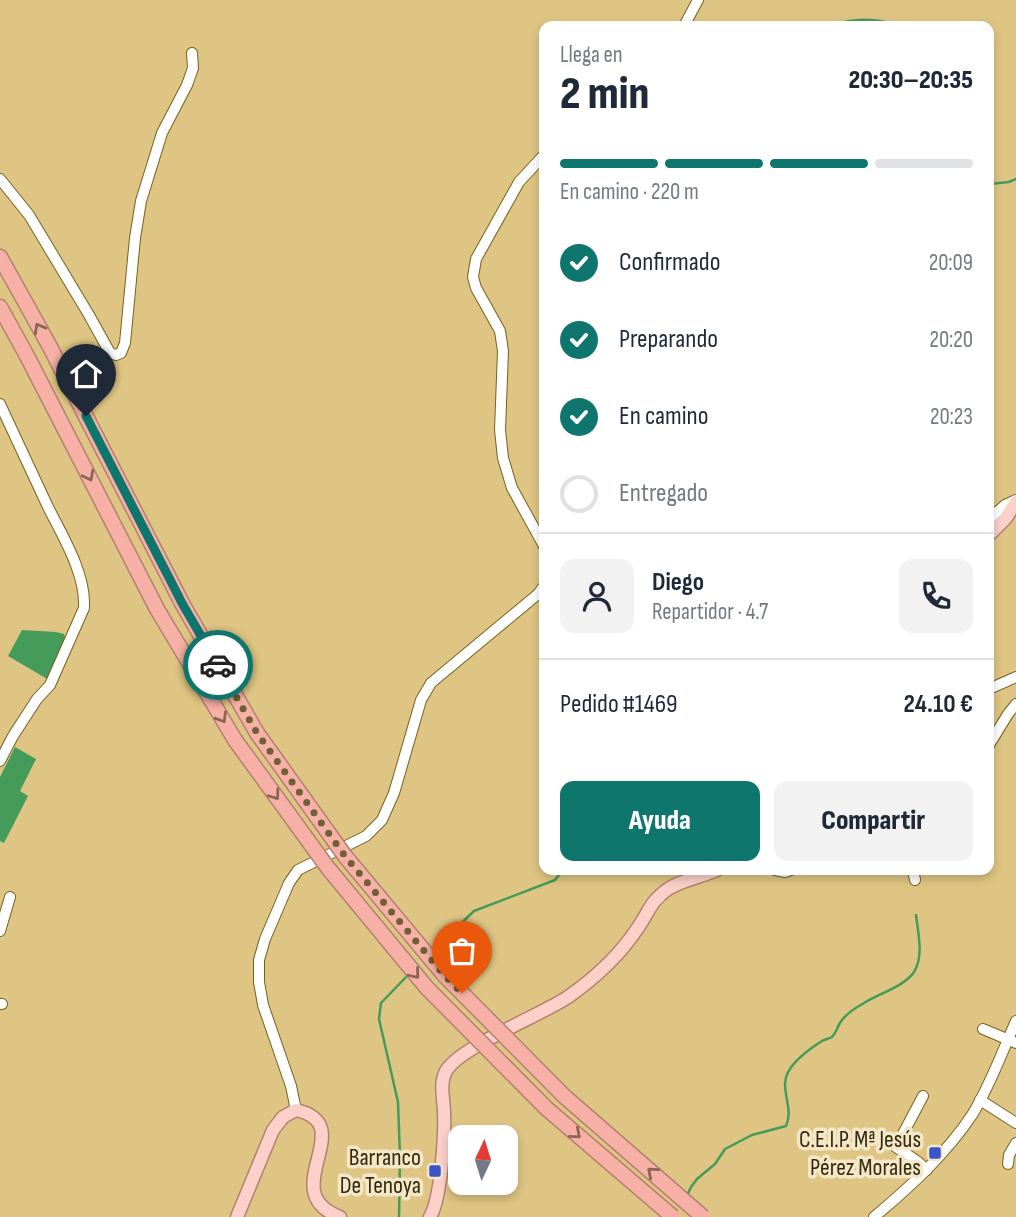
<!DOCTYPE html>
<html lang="es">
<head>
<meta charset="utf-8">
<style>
	body { margin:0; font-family:"Sofia Sans Condensed",sans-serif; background:#f2f2f3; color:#1f2937; height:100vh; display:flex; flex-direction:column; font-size:26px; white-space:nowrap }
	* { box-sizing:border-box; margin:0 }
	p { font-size:23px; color:#747a83 }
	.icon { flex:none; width:38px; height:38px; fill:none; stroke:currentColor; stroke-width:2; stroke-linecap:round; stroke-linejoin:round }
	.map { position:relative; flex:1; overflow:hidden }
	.drawer { position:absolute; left:539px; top:21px; width:455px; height:854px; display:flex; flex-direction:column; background:#fff; border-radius:14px; box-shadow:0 4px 10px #0003 }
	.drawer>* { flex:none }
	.needle { width:46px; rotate:4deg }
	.controls { position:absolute; left:448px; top:1125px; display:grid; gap:14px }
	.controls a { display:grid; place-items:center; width:70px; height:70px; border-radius:14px; background:#fff; box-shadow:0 4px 10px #0003; font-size:35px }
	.pin { position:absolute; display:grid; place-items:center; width:60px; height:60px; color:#fff; margin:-72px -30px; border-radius:50% 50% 50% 0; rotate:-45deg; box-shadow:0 0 7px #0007 }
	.pin .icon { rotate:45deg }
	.courier { position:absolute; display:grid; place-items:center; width:70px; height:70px; margin:-35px; border:5px solid #0f766e; border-radius:50%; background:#fff; color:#222; box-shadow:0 2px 9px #0007 }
	.headline em { font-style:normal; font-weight:800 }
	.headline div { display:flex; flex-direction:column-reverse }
	.headline { display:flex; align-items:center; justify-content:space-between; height:119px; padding:0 21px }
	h1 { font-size:46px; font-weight:800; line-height:52px }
	.bar { display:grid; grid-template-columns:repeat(4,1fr); gap:10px 7px; align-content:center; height:84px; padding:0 21px }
	.bar i { height:9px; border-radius:5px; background:#e0e1e3 }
	.bar .on { background:#0f766e }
	.bar p { grid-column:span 4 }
	.line { display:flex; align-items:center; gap:18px; padding:0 21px; border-top:2px solid #e0e1e3 }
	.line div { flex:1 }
	.round { display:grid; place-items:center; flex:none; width:74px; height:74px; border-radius:14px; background:#f2f2f3 }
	ol { padding:0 21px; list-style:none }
	li { display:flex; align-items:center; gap:21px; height:77px }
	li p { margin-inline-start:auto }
	li .icon { padding:7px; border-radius:50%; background:#0f766e; color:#fff; stroke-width:4 }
	li:last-child { color:#747a83 }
	li i { width:38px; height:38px; border:4px solid #e0e1e3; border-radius:50% }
	.button { display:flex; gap:14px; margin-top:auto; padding:14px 21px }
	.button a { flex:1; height:80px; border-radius:14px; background:#0f766e; color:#fff; font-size:28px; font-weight:800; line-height:80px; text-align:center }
	.button a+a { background:#f2f2f3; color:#1f2937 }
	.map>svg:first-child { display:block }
	.water { fill:#459b59 }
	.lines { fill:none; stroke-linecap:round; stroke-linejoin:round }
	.stream { stroke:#459b59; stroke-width:2.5 }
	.minor-casing { stroke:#77601d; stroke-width:12 }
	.major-casing { stroke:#b28170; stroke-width:15 }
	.highway-casing { stroke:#b28170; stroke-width:17 }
	.minor { stroke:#fff; stroke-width:10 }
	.major { stroke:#fad0c9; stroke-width:12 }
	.highway { stroke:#f6b0a5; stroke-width:14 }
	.highway-bridge-casing { stroke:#b28170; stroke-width:17; stroke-linecap:butt }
	.highway-bridge { stroke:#f6b0a5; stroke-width:14 }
	.oneway { stroke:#8b6652 }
	.done { stroke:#6f6037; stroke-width:7; stroke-dasharray:0 12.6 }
	.route { stroke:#0f766e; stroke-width:9 }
	.poi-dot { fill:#3a55c7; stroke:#f4e7c7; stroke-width:2.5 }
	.labels { text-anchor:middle; stroke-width:7; stroke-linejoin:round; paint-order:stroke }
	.poi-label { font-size:24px; fill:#33290e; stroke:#f4e7c7; text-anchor:end }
</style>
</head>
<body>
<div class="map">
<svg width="1016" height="1217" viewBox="0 0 1016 1217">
	<rect width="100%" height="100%" fill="#dfc583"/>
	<g class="water">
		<polygon points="22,630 56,632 64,634 66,641 49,680 8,656"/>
		<polygon points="15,747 36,759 20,791 28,796 4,843 0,841 0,777"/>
	</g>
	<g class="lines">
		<g class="stream">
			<path d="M833,26C854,17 874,19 895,24L898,26"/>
			<polyline points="989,184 1009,182 1016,179"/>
			<polyline points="430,953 474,911 555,880 563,870"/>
			<path d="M686,1198L691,1187L697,1179L715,1164L725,1149L752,1135L786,1126C795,1107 777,1087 790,1069C797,1058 811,1048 822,1041C826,1039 828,1039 832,1037C836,1033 837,1028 840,1023C845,1014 855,1008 864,1003C878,994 905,986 914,972C924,956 918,932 916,915"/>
			<polyline points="399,1217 400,1157 398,1102 379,1019 381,1003 408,975"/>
		</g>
		<g class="minor-casing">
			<g id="minor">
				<polyline points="684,26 698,0"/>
				<polyline points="544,155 519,182 476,259 473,277 476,288 500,331 503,351 500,430 503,458 512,488 544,546"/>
				<polyline points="0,179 29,215 89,315 110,353 116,355 121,353 125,343 135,238 141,201 162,133 187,85 193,68 192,53"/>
				<path d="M0,404C16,439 32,473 48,507C63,537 86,574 84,608L50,685L37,699L13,736L0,761"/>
				<polyline points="989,519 1005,505 1016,500"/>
				<polyline points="989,689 1016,677"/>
				<polyline points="989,745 1008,714 1016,704"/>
				<polyline points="775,870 785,872 791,870"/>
				<polyline points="913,870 915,880"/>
				<polyline points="0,931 10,897"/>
				<polyline points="0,1004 2,1004"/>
				<polyline points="983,1029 1016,1043"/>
				<polyline points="923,1096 896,1147 918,1162 927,1170"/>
				<polyline points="980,1100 1016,1123"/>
				<polyline points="296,1110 291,1086 263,1005 259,982 259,960 265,939 289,883 298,870 366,836 382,820 394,793 421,700 431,683 538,594 544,586"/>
				<polyline points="1008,1164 1009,1155 1016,1143"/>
				<path d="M874,1217C910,1187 946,1154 972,1115C990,1086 1002,1052 1016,1021"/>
			</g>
		</g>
		<g class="major-casing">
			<g id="major">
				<polyline points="989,535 1006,518 1016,502"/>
				<path d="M237,1217L273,1130L283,1117L296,1110C362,1125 273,1192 340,1217"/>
				<path d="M430,1217C441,1199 445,1135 444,1113C444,1099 439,1084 446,1071C460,1047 541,1015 568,997C595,978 621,954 639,926C650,910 650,902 668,889C682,880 701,877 717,870"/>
			</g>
		</g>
		<g class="highway-casing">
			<g id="highway">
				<polyline points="0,257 49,345 183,605 257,733"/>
				<polyline points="0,307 27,356 157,609 235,740"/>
			</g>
		</g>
		<use href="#minor" class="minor"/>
		<use href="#major" class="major"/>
		<use href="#highway" class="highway"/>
		<g class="highway-bridge-casing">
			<g id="highway-bridge">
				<polyline points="257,733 345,856 445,976 564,1096 703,1217"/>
				<polyline points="235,740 328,868 427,988 546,1108 673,1217"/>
			</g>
		</g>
		<use href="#highway-bridge" class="highway-bridge"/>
	</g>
	<defs><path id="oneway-chevron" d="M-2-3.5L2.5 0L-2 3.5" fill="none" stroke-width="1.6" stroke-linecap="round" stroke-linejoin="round" transform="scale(1.75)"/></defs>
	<g class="oneway">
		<use href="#oneway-chevron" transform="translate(39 328) rotate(-119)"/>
		<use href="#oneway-chevron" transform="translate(89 476) rotate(63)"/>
		<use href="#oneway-chevron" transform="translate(222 718) rotate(59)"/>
		<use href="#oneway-chevron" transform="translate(275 795) rotate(54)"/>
		<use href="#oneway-chevron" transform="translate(415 974) rotate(50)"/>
		<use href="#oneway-chevron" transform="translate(576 1134) rotate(41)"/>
		<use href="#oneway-chevron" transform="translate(652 1172) rotate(-139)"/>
	</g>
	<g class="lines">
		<polyline class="done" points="218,665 257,733 345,856 445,976 462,993"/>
		<polyline class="route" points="86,416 183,605 218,665"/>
	</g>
	<g class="poi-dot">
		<rect x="928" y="1146" width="14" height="14" rx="3.5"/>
		<rect x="428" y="1164" width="14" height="14" rx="3.5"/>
	</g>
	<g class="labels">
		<g class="poi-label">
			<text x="921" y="1147">C.E.I.P. Mª Jesús<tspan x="921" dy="28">Pérez Morales</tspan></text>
			<text x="421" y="1165">Barranco<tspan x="421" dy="28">De Tenoya</tspan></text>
		</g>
	</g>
</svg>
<div class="controls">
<a><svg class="needle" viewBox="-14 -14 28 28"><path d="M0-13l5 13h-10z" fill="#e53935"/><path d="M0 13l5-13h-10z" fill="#747a83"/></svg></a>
</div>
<div class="pin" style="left:462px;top:993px;background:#ea580c"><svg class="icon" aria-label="bag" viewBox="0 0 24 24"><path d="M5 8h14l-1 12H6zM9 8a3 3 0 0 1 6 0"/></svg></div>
<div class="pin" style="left:86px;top:416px;background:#1f2937"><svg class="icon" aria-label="home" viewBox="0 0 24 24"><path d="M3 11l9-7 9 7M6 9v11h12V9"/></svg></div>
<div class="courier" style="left:218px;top:665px"><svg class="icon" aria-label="car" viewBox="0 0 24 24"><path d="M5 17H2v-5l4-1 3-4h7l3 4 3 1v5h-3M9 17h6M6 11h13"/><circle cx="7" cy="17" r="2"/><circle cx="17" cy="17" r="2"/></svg></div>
<section class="drawer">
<div class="headline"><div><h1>2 min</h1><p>Llega en</p></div><em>20:30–20:35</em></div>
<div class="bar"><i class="on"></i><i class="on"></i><i class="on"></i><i></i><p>En camino · 220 m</p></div>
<ol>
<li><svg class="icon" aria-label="check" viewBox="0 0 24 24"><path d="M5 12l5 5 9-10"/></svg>Confirmado<p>20:09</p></li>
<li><svg class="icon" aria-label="check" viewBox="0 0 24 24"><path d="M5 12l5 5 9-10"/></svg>Preparando<p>20:20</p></li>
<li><svg class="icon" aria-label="check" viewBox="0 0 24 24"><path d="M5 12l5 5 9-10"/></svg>En camino<p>20:23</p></li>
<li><i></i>Entregado</li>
</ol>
<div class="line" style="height:126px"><a class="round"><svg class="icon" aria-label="person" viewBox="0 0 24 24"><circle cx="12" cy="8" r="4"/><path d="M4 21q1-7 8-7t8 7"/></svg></a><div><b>Diego</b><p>Repartidor · 4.7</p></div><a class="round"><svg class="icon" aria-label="phone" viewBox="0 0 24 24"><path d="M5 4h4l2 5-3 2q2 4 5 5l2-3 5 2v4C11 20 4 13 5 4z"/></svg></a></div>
<div class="line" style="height:91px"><div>Pedido #1469</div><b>24.10 €</b></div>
<div class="button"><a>Ayuda</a><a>Compartir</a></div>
</section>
</div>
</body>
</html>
